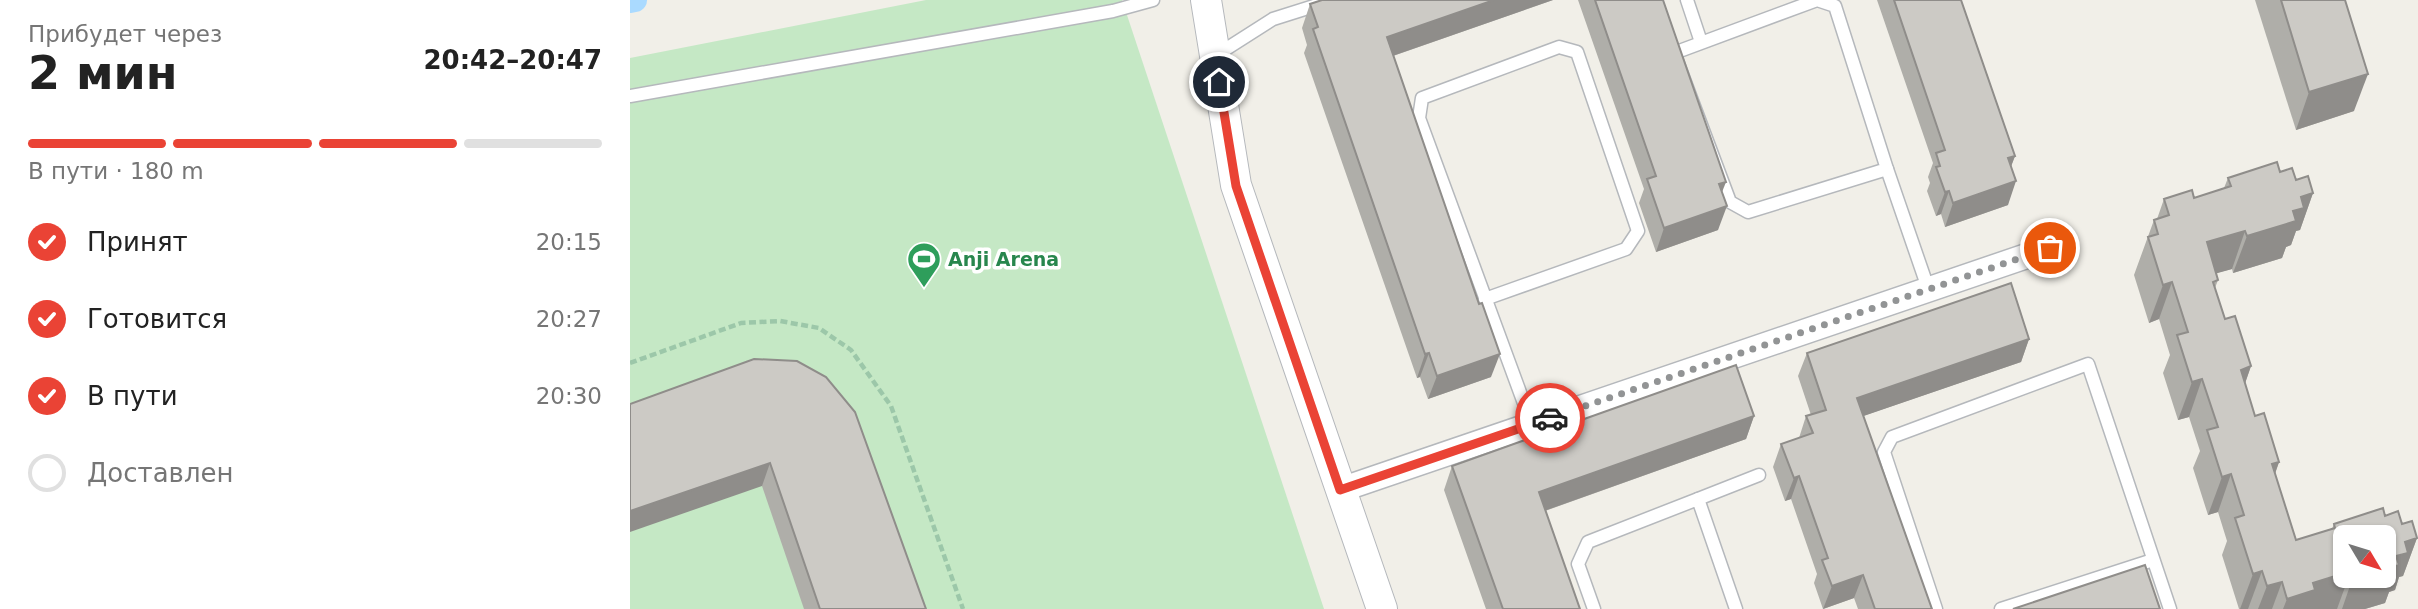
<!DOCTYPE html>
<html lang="ru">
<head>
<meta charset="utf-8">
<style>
	body { margin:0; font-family:"DejaVu Sans",sans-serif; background:#f6f6f6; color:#222; height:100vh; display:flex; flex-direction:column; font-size:26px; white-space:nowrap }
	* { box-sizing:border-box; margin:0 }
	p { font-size:23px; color:#767676 }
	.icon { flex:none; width:38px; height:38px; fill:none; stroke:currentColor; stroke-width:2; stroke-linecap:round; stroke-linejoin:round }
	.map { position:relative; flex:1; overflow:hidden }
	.side { display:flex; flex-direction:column; background:#fff; width:630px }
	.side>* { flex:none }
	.needle { width:46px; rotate:128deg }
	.fabs { position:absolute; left:1703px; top:525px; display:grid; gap:14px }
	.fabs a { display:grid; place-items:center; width:63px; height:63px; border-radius:10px; background:#fff; box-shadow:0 2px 5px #0004; font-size:35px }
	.pin { position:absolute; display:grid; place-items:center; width:60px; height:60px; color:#fff; margin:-30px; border:4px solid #fff; border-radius:50%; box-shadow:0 2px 7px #0007 }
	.courier { position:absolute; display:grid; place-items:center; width:70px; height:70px; margin:-35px; border:5px solid #ea4335; border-radius:50%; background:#fff; color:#222; box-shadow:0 2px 9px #0007 }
	.headline em { font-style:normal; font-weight:600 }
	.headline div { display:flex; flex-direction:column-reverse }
	.headline { display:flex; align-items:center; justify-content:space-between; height:119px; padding:0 28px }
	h1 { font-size:46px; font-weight:600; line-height:52px }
	.bar { display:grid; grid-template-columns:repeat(4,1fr); gap:10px 7px; align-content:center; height:84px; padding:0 28px }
	.bar i { height:9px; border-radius:5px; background:#e0e0e0 }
	.bar .active { background:#ea4335 }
	.bar p { grid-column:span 4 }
	ol { padding:0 28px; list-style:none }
	li { display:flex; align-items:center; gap:21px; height:77px }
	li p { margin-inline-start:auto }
	li .icon { padding:7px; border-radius:50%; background:#ea4335; color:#fff; stroke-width:4 }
	li:last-child { color:#767676 }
	li i { width:38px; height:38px; border:4px solid #e0e0e0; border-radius:50% }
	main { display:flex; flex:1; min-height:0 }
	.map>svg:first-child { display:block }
	.pitch { fill:#c5e8c5 }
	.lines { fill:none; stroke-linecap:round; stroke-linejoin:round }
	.canal { stroke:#aadaff; stroke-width:24 }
	.service-casing { stroke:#b5b8bc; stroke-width:15 }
	.minor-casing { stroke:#b5b8bc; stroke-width:27 }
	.tertiary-casing { stroke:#b5b8bc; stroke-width:32 }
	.path { stroke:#9cc7a9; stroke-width:4.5; stroke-dasharray:7 3.5; stroke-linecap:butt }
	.service { stroke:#fff; stroke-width:12 }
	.minor { stroke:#fff; stroke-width:24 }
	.tertiary { stroke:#fff; stroke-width:30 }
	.wall { fill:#afaea9; fill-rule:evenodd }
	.shaded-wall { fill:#8f8d8a }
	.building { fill:#cccac5; stroke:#8f8d8a; stroke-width:2 }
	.done { stroke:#929495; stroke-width:7; stroke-dasharray:0 12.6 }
	.route { stroke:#ea4335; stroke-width:9 }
	.labels { text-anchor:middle; stroke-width:7; stroke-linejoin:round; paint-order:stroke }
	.leisure-label { font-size:19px; font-weight:bold; fill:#27864d; stroke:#fff; text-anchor:start }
</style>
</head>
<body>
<main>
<section class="side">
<div class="headline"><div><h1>2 мин</h1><p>Прибудет через</p></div><em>20:42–20:47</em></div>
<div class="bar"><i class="active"></i><i class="active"></i><i class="active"></i><i></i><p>В пути · 180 m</p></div>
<ol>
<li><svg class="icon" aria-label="check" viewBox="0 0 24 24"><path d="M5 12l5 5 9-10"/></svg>Принят<p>20:15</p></li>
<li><svg class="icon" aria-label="check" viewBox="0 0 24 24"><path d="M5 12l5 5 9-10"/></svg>Готовится<p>20:27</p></li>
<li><svg class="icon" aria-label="check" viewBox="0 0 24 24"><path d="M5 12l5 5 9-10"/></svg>В пути<p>20:30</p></li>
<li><i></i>Доставлен</li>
</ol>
</section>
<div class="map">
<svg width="1788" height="609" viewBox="0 0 1788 609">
	<rect width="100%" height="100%" fill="#f1efe8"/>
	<polygon class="pitch" points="296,0 492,0 694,609 0,609 0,58"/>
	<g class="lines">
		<polyline class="canal" points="0,1 5,0"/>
		<g class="service-casing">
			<g id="service">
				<polyline points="1057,0 1071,42"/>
				<polygon points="1187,0 1205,6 1257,169 1118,212 1100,202 1044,53"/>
				<polyline points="585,56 643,19 703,0"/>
				<polyline points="0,96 483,11 523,0"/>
				<polyline points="1257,169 1298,288"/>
				<polyline points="855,299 996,249 1008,231 947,52 929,47 792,98 789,118 902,425"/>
				<polyline points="1068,499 1129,475"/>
				<polyline points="964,609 948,564 958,542 1068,499 1106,609"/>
				<polyline points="1306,609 1254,452 1262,437 1458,364 1540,609"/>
				<polyline points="1371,609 1523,560"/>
			</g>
		</g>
		<g class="minor-casing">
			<polyline id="minor" points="710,490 1420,248"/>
		</g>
		<g class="tertiary-casing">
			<polyline id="tertiary" points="576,0 606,185 752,609"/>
		</g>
		<polyline class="path" points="0,363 111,323 150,321 189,328 221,350 261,406 333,609"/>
		<use href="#service" class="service"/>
		<use href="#minor" class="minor"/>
		<use href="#tertiary" class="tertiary"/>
	</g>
	<g class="wall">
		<polygon points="923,0 763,56 861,377 798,399 790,377 787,378 674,53 677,45 672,28 680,4"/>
		<polygon points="948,0 1033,0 1092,191 1088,230 1026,252 1009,203 1014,189"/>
		<polygon points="1247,0 1331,0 1385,156 1381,166 1378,205 1315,227 1311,214 1306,216 1297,191 1300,183 1298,177 1303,163"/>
		<polygon points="1625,0 1715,0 1724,111 1666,130"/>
		<path d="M1647,162L1650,172L1662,168L1666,180L1678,176L1683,193L1670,230L1666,231L1661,245L1656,247L1652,258L1603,273L1602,269L1586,273L1588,280L1585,288L1595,319L1605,316L1621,366L1615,383L1625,416L1634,413L1649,462L1645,474L1666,540L1702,529L1704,524L1753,508L1755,516L1768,511L1772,524L1782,521L1787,538L1773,576L1769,577L1765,590L1759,592L1755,603L1735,609H1609L1592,555L1597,541L1588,512L1578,515L1563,468L1570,451L1559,417L1548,420L1533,373L1540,355L1529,319L1519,323L1504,275L1524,220L1527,219L1534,199L1562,190L1564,198L1594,188L1598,178ZM1715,537H1754V576H1715Z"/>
		<polygon points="1399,339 1391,362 1233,416 1302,609 1228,609 1224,598 1193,609 1184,583 1187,574 1161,499 1155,501 1143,467 1151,444 1169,438 1176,416 1181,415 1168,376 1177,353"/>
		<polygon points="124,359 296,609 174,609 132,486"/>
		<polygon points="1124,416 1116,439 915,511 950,609 856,609 814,490 822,466"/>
	</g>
	<g class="shaded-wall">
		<polygon points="864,0 923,0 748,61 757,37"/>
		<polygon points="1738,74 1724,111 1666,130 1679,92"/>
		<polygon points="1385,156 1376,180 1378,158"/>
		<polygon points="1386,181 1378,205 1315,227 1323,203"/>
		<polygon points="1096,182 1087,205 1089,184"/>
		<polygon points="1319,191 1311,214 1306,216 1315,192"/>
		<polygon points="1683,193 1670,230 1666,231 1661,245 1656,247 1652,258 1603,273 1617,236 1663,211 1671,197"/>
		<polygon points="1097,206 1088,230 1026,252 1034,228"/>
		<polygon points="1615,231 1602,269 1563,280 1577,242"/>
		<polygon points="1542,282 1529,319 1519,323 1533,285"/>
		<polygon points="1399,339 1391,362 1219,421 1227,398"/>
		<polygon points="799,353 790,377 787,378 795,354"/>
		<polygon points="870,354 861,377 798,399 807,376"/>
		<polygon points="1621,366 1608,404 1611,370"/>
		<polygon points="1572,379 1559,417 1548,420 1562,382"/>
		<polygon points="1124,416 1116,439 900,516 909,492"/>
		<polygon points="1649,462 1636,499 1642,464"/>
		<polygon points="140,463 132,486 0,532 0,511"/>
		<polygon points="1601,474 1588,512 1578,515 1592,477"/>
		<polygon points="1169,476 1161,499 1155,501 1164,478"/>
		<polygon points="1787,538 1773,576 1769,577 1765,590 1759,592 1755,603 1735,609 1712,609 1722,580 1736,576 1754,576 1754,570 1766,556 1775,542"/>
		<polygon points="1632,571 1618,609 1610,609 1623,574"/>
		<polygon points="1715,573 1715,576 1719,576 1707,609 1653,609 1657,599 1683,583"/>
		<polygon points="1233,575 1224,598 1193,609 1202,586"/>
		<polygon points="1652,582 1642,609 1628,609 1637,586"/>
	</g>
	<g class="building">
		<polygon points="692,0 864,0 757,37 849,304 852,303 870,354 807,376 799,353 795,354 683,29 688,27 680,4"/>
		<polygon points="965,0 1033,0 1096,182 1089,184 1097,206 1034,228 1017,179 1026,176"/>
		<polygon points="1264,0 1331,0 1385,156 1378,158 1386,181 1323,203 1319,191 1315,192 1306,167 1310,166 1306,153 1315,150"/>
		<polygon points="1651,0 1715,0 1738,74 1679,92"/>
		<polygon points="1647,162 1650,172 1662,168 1666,180 1678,176 1683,193 1671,197 1674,208 1663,211 1666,221 1617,236 1615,231 1577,242 1588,280 1583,282 1595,319 1605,316 1621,366 1611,370 1625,416 1634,413 1649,462 1642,464 1666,540 1705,528 1704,524 1753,508 1755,516 1768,511 1772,524 1782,521 1787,538 1775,542 1778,553 1766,556 1769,565 1754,570 1754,537 1715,537 1715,573 1683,583 1685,590 1657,599 1652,582 1637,586 1632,571 1623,574 1605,518 1614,515 1601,474 1592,477 1577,430 1588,427 1572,379 1562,382 1547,335 1558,332 1542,282 1533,285 1518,237 1528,234 1524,220 1539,215 1534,199 1562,190 1564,198 1601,186 1598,178"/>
		<polygon points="1381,283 1399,339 1227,398 1302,609 1245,609 1233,575 1202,586 1192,560 1198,558 1169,476 1164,478 1151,444 1183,433 1176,416 1196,410 1177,353"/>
		<polygon points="124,359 167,361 196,377 225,412 296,609 190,609 140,463 0,511 0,404"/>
		<polygon points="1106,365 1124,416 909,492 950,609 873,609 822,466"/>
		<polygon points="1515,565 1530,609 1383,609"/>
		<polygon points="1721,576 1736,576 1722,580"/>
	</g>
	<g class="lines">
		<polyline class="done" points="920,418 1420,248"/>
		<polyline class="route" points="589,82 606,186 710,490 920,418"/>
	</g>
	<defs>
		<g id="stadium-pin" transform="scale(1.75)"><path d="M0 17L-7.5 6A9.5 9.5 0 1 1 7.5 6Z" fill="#2e9e5b" stroke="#fff"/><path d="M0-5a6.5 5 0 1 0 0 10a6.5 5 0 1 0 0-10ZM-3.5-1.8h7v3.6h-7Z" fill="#fff"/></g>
	</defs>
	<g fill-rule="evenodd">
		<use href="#stadium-pin" x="294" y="259"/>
	</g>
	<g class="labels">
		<g class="leisure-label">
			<text x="318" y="266">Anji Arena</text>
		</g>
	</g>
</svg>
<div class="fabs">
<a><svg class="needle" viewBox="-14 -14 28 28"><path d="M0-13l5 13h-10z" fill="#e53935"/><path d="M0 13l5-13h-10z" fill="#767676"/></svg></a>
</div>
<div class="pin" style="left:1420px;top:248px;background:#ea580c"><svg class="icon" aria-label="bag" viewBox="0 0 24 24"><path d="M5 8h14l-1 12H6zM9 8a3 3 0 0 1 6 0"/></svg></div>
<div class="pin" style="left:589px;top:82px;background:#1f2937"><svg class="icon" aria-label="home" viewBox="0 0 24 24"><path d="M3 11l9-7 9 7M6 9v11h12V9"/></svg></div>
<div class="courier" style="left:920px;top:418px"><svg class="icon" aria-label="car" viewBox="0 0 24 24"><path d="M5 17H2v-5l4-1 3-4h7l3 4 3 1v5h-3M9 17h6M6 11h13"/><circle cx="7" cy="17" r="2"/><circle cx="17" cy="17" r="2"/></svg></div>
</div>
</main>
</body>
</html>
